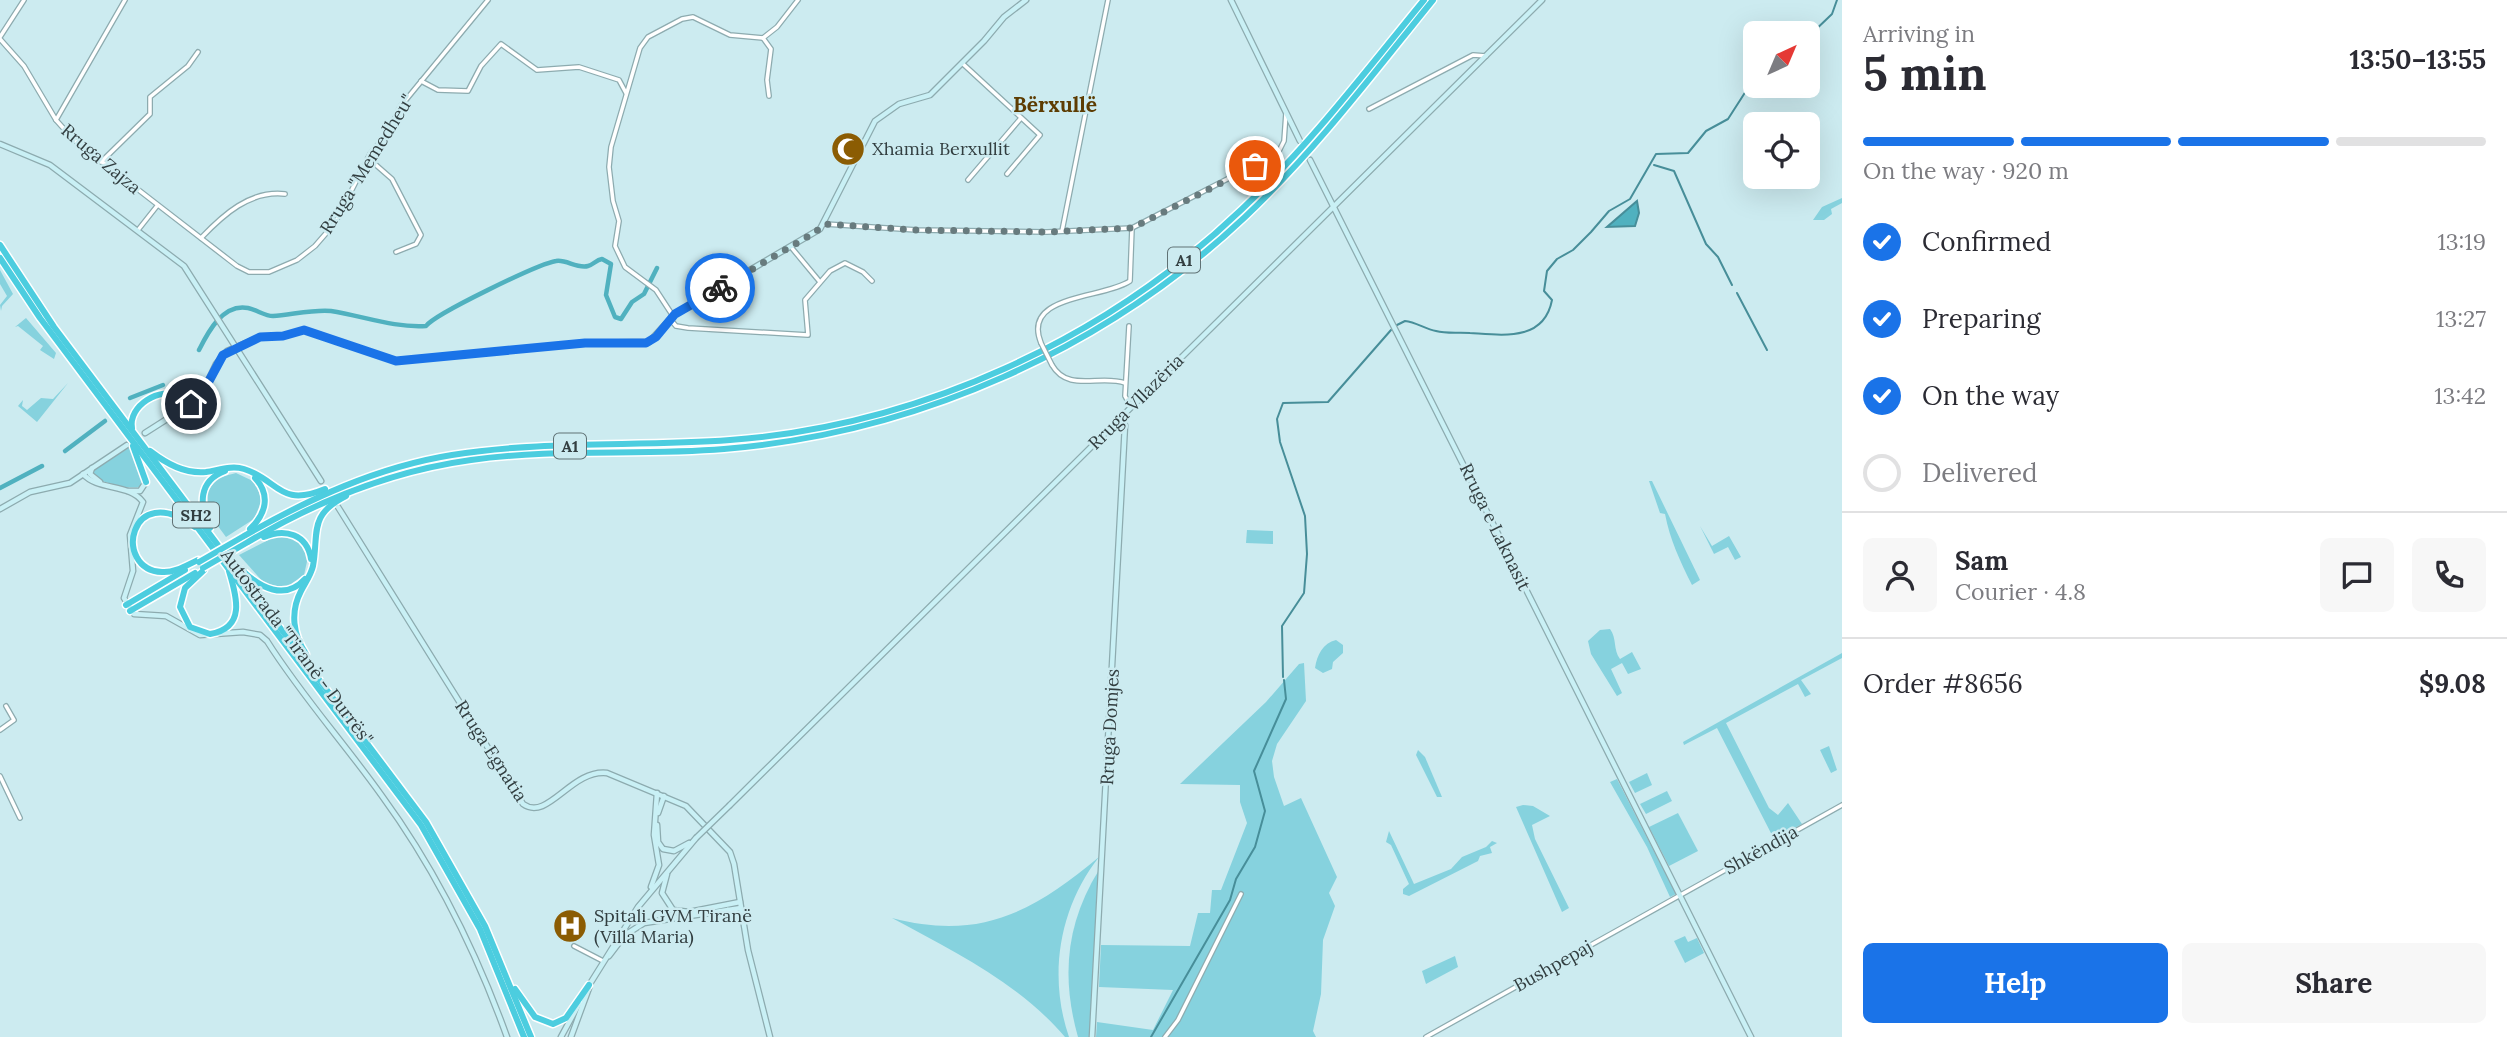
<!DOCTYPE html>
<html lang="en">
<head>
<meta charset="utf-8">
<style>
	body { margin:0; font-family:Lora,serif; background:#f7f7f7; color:#2b2b33; height:100vh; display:flex; flex-direction:column; font-size:26px; white-space:nowrap }
	* { box-sizing:border-box; margin:0 }
	p { font-size:23px; color:#7c7c81 }
	.icon { flex:none; width:38px; height:38px; fill:none; stroke:currentColor; stroke-width:2; stroke-linecap:round; stroke-linejoin:round }
	.map { position:relative; flex:1; overflow:hidden }
	.side { display:flex; flex-direction:column; background:#fff; width:665px }
	.side>* { flex:none }
	.needle { width:46px; rotate:44deg }
	.fabs { position:absolute; left:1743px; top:21px; display:grid; gap:14px }
	.fabs a { display:grid; place-items:center; width:77px; height:77px; border-radius:10px; background:#fff; box-shadow:0 7px 28px #0002; font-size:35px }
	.pin { position:absolute; display:grid; place-items:center; width:60px; height:60px; color:#fff; margin:-30px; border:4px solid #fff; border-radius:50%; box-shadow:0 2px 7px #0007 }
	.courier { position:absolute; display:grid; place-items:center; width:70px; height:70px; margin:-35px; border:5px solid #1a73e8; border-radius:50%; background:#fff; color:#222; box-shadow:0 2px 9px #0007 }
	.summary em { font-style:normal; font-weight:800 }
	.summary div { display:flex; flex-direction:column-reverse }
	.summary { display:flex; align-items:center; justify-content:space-between; height:119px; padding:0 21px }
	h1 { font-size:46px; font-weight:800; line-height:52px }
	.bar { display:grid; grid-template-columns:repeat(4,1fr); gap:10px 7px; align-content:center; height:84px; padding:0 21px }
	.bar i { height:9px; border-radius:5px; background:#e1e1e2 }
	.bar .current { background:#1a73e8 }
	.bar p { grid-column:span 4 }
	.line { display:flex; align-items:center; gap:18px; padding:0 21px; border-top:2px solid #e1e1e2 }
	.line div { flex:1 }
	.round { display:grid; place-items:center; flex:none; width:74px; height:74px; border-radius:10px; background:#f7f7f7 }
	ol { padding:0 21px; list-style:none }
	li { display:flex; align-items:center; gap:21px; height:77px }
	li p { margin-inline-start:auto }
	li .icon { padding:7px; border-radius:50%; background:#1a73e8; color:#fff; stroke-width:4 }
	li:last-child { color:#7c7c81 }
	li i { width:38px; height:38px; border:4px solid #e1e1e2; border-radius:50% }
	.button { display:flex; gap:14px; margin-top:auto; padding:14px 21px }
	.button a { flex:1; height:80px; border-radius:10px; background:#1a73e8; color:#fff; font-size:28px; font-weight:800; line-height:80px; text-align:center }
	.button a+a { background:#f7f7f7; color:#2b2b33 }
	main { display:flex; flex:1; min-height:0 }
	.map>svg:first-child { display:block }
	.green { fill:#86d2de }
	.water { fill:#50b1bf; stroke:#478e99; stroke-width:2 }
	.lines { fill:none; stroke-linecap:round; stroke-linejoin:round }
	.stream { stroke:#478e99; stroke-width:2 }
	.canal { stroke:#50b1bf; stroke-width:4.5 }
	.street-casing { stroke:#8dabaf; stroke-width:6 }
	.secondary-casing { stroke:#8dabaf; stroke-width:7 }
	.highway-casing { stroke:#fff; stroke-width:9 }
	.street { stroke:#fff; stroke-width:3.5 }
	.secondary { stroke:#c9f0f5; stroke-width:4.5 }
	.highway { stroke:#4ccddf; stroke-width:6 }
	.street-bridge-casing { stroke:#8dabaf; stroke-width:6; stroke-linecap:butt }
	.secondary-bridge-casing { stroke:#8dabaf; stroke-width:7; stroke-linecap:butt }
	.highway-bridge-casing { stroke:#fff; stroke-width:9; stroke-linecap:butt }
	.street-bridge { stroke:#fff; stroke-width:3.5 }
	.secondary-bridge { stroke:#c9f0f5; stroke-width:4.5 }
	.highway-bridge { stroke:#4ccddf; stroke-width:6 }
	.done { stroke:#687b7e; stroke-width:7; stroke-dasharray:0 12.6 }
	.route { stroke:#1a73e8; stroke-width:9 }
	.labels { text-anchor:middle; stroke-width:5; stroke-linejoin:round; paint-order:stroke }
	.shield { fill:#ccebf0; stroke:#607275; stroke-width:2 }
	.shield-label { font-size:16px; font-weight:bold; fill:#323e40 }
	.poi-label { font-size:18px; fill:#323e40; stroke:#ccebf0; text-anchor:start }
	.street-label { font-size:18px; fill:#323e40; stroke:#ccebf0 }
	.quarter-label { font-size:21px; font-weight:bold; fill:#5d3c02; stroke:#ccebf0 }
</style>
</head>
<body>
<main>
<div class="map">
<svg width="1842" height="1037" viewBox="0 0 1842 1037">
	<rect width="100%" height="100%" fill="#ccebf0"/>
	<g class="green">
		<polygon points="1842,198 1842,203 1831,209 1832,214 1824,220 1813,220 1822,207"/>
		<polygon points="0,270 13,294 2,306 1,311 0,305 7,296 0,284"/>
		<polygon points="26,318 56,353 54,359 40,350 43,346 18,326 15,327"/>
		<polygon points="68,383 37,422 18,406 23,400 22,406 27,410 41,398 53,399"/>
		<path d="M130,447L144,485C135,492 102,483 93,476L94,469Z"/>
		<polygon points="236,473 255,482 262,500 254,519 226,537 209,514 207,492 217,478"/>
		<path d="M1649,481H1652L1700,580L1692,585C1680,561 1670,540 1665,514L1660,513Z"/>
		<polygon points="1700,526 1712,546 1729,536 1741,557 1735,560 1728,547 1714,554"/>
		<polygon points="1247,530 1273,531 1273,544 1246,543"/>
		<polygon points="278,535 299,540 308,557 304,575 285,588 264,583 239,555"/>
		<path d="M1610,629C1617,638 1613,650 1620,659L1632,652L1641,669L1628,674L1622,663L1611,669L1622,693L1617,696L1591,654L1588,641L1600,630Z"/>
		<path d="M1336,640L1343,645V653L1333,662L1332,669L1323,673L1315,668C1317,655 1323,643 1336,640Z"/>
		<polygon points="1842,653 1842,658 1801,680 1811,694 1805,697 1798,684 1726,723 1769,808 1778,815 1788,803 1802,824 1774,839 1717,728 1684,745 1683,742"/>
		<polygon points="1304,663 1306,701 1277,744 1272,761 1274,777 1284,806 1301,798 1337,877 1329,893 1335,906 1323,940 1321,994 1313,1031 1316,1037 1096,1037 1097,1022 1153,1030 1173,990 1099,987 1101,945 1190,946 1198,913 1210,913 1212,890 1221,890 1247,823 1240,802 1240,785 1180,784 1266,702 1299,664"/>
		<polygon points="1829,746 1837,770 1831,773 1820,750"/>
		<polygon points="1418,750 1425,757 1442,797 1437,797 1416,755"/>
		<polygon points="1647,773 1652,785 1635,793 1629,782"/>
		<polygon points="1617,779 1676,894 1670,897 1647,847 1610,782"/>
		<polygon points="1667,791 1672,801 1646,814 1640,804"/>
		<polygon points="1523,805 1533,806 1550,816 1532,825 1535,839 1569,908 1562,912 1516,807"/>
		<polygon points="1678,813 1698,851 1669,866 1649,827"/>
		<polygon points="1389,831 1414,884 1451,869 1462,857 1486,847 1492,841 1497,843 1490,847 1492,853 1480,856 1478,861 1409,896 1403,894 1403,889 1409,884 1391,845 1386,842"/>
		<path d="M1099,857C1059,908 1048,976 1069,1037H1065C1019,983 953,951 892,918C980,941 1033,912 1099,857Z"/>
		<path d="M1099,870L1090,1037H1078C1061,977 1066,923 1099,870Z"/>
		<polygon points="1685,936 1688,942 1697,938 1704,953 1685,963 1674,941"/>
		<polygon points="1455,956 1458,967 1426,984 1422,971"/>
	</g>
	<polygon class="water" points="1637,201 1639,213 1635,226 1607,227"/>
	<g class="lines">
		<g class="stream">
			<polyline points="1808,37 1832,14 1837,0"/>
			<polyline points="1654,165 1674,171 1706,244 1718,257 1732,285"/>
			<polyline points="1737,293 1767,350"/>
			<path d="M1395,326L1405,321C1416,322 1425,329 1436,331C1447,334 1459,332 1470,333C1502,335 1544,342 1552,300L1544,291L1547,271L1557,259L1573,250L1591,232L1609,211L1630,199L1656,154L1688,153L1706,131L1728,119L1755,77"/>
			<polyline points="1283,677 1282,626 1304,593 1307,554 1305,516 1280,442 1277,419 1283,403 1328,402 1391,330"/>
			<polyline points="1151,1037 1230,900 1236,879 1255,847 1265,811 1254,771 1286,699 1284,680"/>
		</g>
		<g class="canal">
			<path d="M199,350C208,332 223,303 248,308C257,310 265,316 273,316C290,315 315,309 331,311C363,316 394,328 426,326C435,314 538,264 556,261C566,259 577,269 588,266C593,265 596,260 602,259L611,264L606,295L615,317L621,319L632,302L644,294L657,268"/>
			<polyline points="130,398 163,385"/>
			<polyline points="65,451 105,421"/>
			<polyline points="0,488 42,466"/>
		</g>
		<g class="street-casing">
			<g id="street">
				<polyline points="0,37 24,0"/>
				<polyline points="763,38 771,49 767,80 769,96"/>
				<polyline points="763,38 777,27 798,0"/>
				<polyline points="0,39 24,66 56,120 74,140 237,266 249,272 269,272 297,260 315,246 335,223 370,154 388,133 400,107 488,0"/>
				<polyline points="962,63 1040,135 1007,174"/>
				<polyline points="421,81 438,90 468,91 481,66 501,44 537,70 579,67 619,80 626,93"/>
				<polyline points="1369,109 1473,55 1486,56"/>
				<polyline points="56,120 125,0"/>
				<polyline points="368,158 392,179 421,235 416,244 396,252"/>
				<polyline points="101,162 150,114 150,97 188,66 198,52"/>
				<polyline points="968,180 1021,118"/>
				<polyline points="825,224 917,230 1047,232 1132,228 1278,153 1284,141 1286,113"/>
				<polyline points="138,230 157,206"/>
				<polyline points="1062,231 1108,0"/>
				<path d="M201,238C223,215 250,190 285,194"/>
				<polyline points="791,247 820,282"/>
				<polyline points="673,316 656,290 625,267 615,246 619,221 613,201 609,167 611,147 640,48 648,37 682,19 693,17 730,35 763,38"/>
				<polyline points="670,319 676,326 688,328 808,335 805,300 830,271 845,263 863,272 872,281"/>
				<polyline points="1129,326 1125,396 1131,407"/>
				<path d="M1041,343C1021,294 1103,299 1130,281L1132,228"/>
				<path d="M1052,365C1068,393 1100,374 1125,383"/>
				<polyline points="0,730 14,720 6,706"/>
				<polyline points="0,776 20,818"/>
				<polyline points="574,946 603,961"/>
				<polyline points="1165,1037 1178,1020 1241,894"/>
				<polyline points="1426,1037 1842,805"/>
			</g>
		</g>
		<g class="secondary-casing">
			<g id="secondary">
				<polyline points="1231,0 1300,141"/>
				<polyline points="0,144 50,165 184,266 321,481"/>
				<polyline points="1310,160 1751,1037"/>
				<polyline points="145,433 200,398 216,364 227,351 260,337 283,336 304,330 396,361 585,343 649,342 675,314 820,229 875,121 899,104 930,95 984,41 1004,17 1026,0"/>
				<polyline points="92,468 90,474 100,482"/>
				<path d="M83,474C98,491 129,483 143,502L130,535L133,571L124,598L134,614L166,616L200,635L243,632L260,635L267,641C301,695 345,744 382,796C436,870 476,951 507,1037"/>
				<polyline points="128,491 140,491 146,482"/>
				<path d="M338,507L523,804C548,822 571,769 607,773L686,806L730,852L734,864L748,950L770,1037"/>
				<polyline points="0,509 30,492 70,483 127,445"/>
				<polyline points="730,805 1542,0"/>
				<polyline points="658,813 664,796"/>
				<polyline points="657,825 658,842 663,849 674,851 689,843"/>
				<polyline points="667,874 662,893 673,910 689,912 740,902"/>
				<polyline points="651,887 659,865 654,835 657,793"/>
				<polyline points="728,910 743,921"/>
				<polyline points="609,956 625,935 644,923 741,908"/>
				<polyline points="588,987 638,907 696,838"/>
				<polyline points="561,1037 579,1004"/>
				<polyline points="571,1037 589,988"/>
				<polyline points="1092,1037 1125,425 1120,418"/>
			</g>
		</g>
		<g class="highway-casing">
			<g id="highway">
				<polyline points="0,245 54,327 426,822 485,926 531,1037"/>
				<polyline points="0,258 40,318 421,825 480,929 524,1037"/>
				<path d="M132,428C128,406 160,386 180,396L188,406"/>
				<polyline points="133,446 146,482"/>
				<path d="M150,451C167,464 185,474 206,472C219,470 232,465 244,469C279,480 279,508 325,489"/>
				<path d="M195,527C129,478 112,570 162,572C175,573 187,565 198,560"/>
				<path d="M210,528C199,505 198,481 225,471"/>
				<path d="M250,529C266,514 271,495 255,478"/>
				<path d="M244,536C309,499 377,467 452,455C544,440 638,447 730,440C918,426 1105,340 1241,210C1309,146 1365,72 1424,0"/>
				<path d="M264,537C285,528 307,534 311,559"/>
				<path d="M248,542C317,501 391,471 471,460C555,448 640,456 724,449C916,433 1104,350 1245,217C1315,151 1373,74 1433,0"/>
				<path d="M204,570L185,588L180,607L190,627L210,634C246,628 237,597 229,571"/>
				<path d="M242,570C260,588 285,601 305,579"/>
				<polyline points="126,605 185,570"/>
				<polyline points="130,611 195,573"/>
				<path d="M306,654C293,635 290,612 301,591C305,583 311,575 313,566C319,533 308,515 346,496"/>
				<polyline points="515,989 535,1017 553,1024 566,1018 589,985"/>
			</g>
		</g>
		<use href="#street" class="street"/>
		<use href="#secondary" class="secondary"/>
		<use href="#highway" class="highway"/>
		<g class="street-bridge-casing">
			<polyline id="street-bridge" points="1041,343 1052,365"/>
		</g>
		<g class="secondary-bridge-casing">
			<polyline id="secondary-bridge" points="696,838 730,805"/>
		</g>
		<g class="highway-bridge-casing">
			<g id="highway-bridge">
				<polyline points="199,562 244,536"/>
				<polyline points="203,568 248,542"/>
			</g>
		</g>
		<use href="#street-bridge" class="street-bridge"/>
		<use href="#secondary-bridge" class="secondary-bridge"/>
		<use href="#highway-bridge" class="highway-bridge"/>
	</g>
	<g class="lines">
		<polyline class="done" points="720,288 814,233 825,224 916,230 1047,232 1132,228 1255,166"/>
		<polyline class="route" points="191,404 202,394 223,355 260,337 283,336 304,330 396,361 585,343 646,343 656,337 675,314 720,288"/>
	</g>
	<defs>
		<g id="mosque-disc" transform="scale(1.75)"><circle r="9.5" fill="#8b5c03" stroke="#ccebf0"/><path d="M3.5-4.9A6 6 0 1 0 3.5 4.9A5 5 0 1 1 3.5-4.9Z" fill="#fff"/></g>
		<g id="hospital-disc" transform="scale(1.75)"><circle r="9.5" fill="#8b5c03" stroke="#ccebf0"/><path d="M-5-5h3v3.5h4V-5h3V5h-3V1.5h-4V5h-3Z" fill="#fff"/></g>
	</defs>
	<g fill-rule="evenodd">
		<use href="#mosque-disc" x="848" y="149"/>
		<use href="#hospital-disc" x="570" y="926"/>
	</g>
	<g class="labels">
		<g class="shield">
			<rect x="1168" y="247.5" width="32" height="25" rx="5"/>
			<rect x="554" y="433.5" width="32" height="25" rx="5"/>
			<rect x="173" y="502.5" width="46" height="25" rx="5"/>
		</g>
		<g class="shield-label">
			<text x="1184" y="266">A1</text>
			<text x="570" y="452">A1</text>
			<text x="196" y="521">SH2</text>
		</g>
		<g class="poi-label">
			<text x="872" y="155">Xhamia Berxullit</text>
			<text x="594" y="922">Spitali GVM Tiranë<tspan x="594" dy="21">(Villa Maria)</tspan></text>
		</g>
		<g class="street-label">
			<text transform="translate(101 159) rotate(40)" y="6">Rruga Zajza</text>
			<text transform="translate(367 164) rotate(-58)" y="6">Rruga "Memedheu"</text>
			<text transform="translate(1136 402) rotate(-45)" y="6">Rruga Vllazëria</text>
			<text transform="translate(1495 527) rotate(64)" y="6">Rruga e Laknasit</text>
			<text transform="translate(297 647) rotate(53)" y="6">Autostrada "Tiranë - Durrës"</text>
			<text transform="translate(1110 727) rotate(-87)" y="6">Rruga Domjes</text>
			<text transform="translate(491 751) rotate(57)" y="6">Rruga Egnatia</text>
			<text transform="translate(1761 850) rotate(-29)" y="6">Shkëndija</text>
			<text transform="translate(1553 966) rotate(-29)" y="6">Bushpepaj</text>
		</g>
		<g class="quarter-label">
			<text x="1055" y="112">Bërxullë</text>
		</g>
	</g>
</svg>
<div class="fabs">
<a><svg class="needle" viewBox="-14 -14 28 28"><path d="M0-13l5 13h-10z" fill="#e53935"/><path d="M0 13l5-13h-10z" fill="#7c7c81"/></svg></a>
<a><svg class="icon" aria-label="locate" viewBox="0 0 24 24"><circle cx="12" cy="12" r="6"/><path d="M12 2v4M12 18v4M2 12h4M18 12h4"/></svg></a>
</div>
<div class="pin" style="left:1255px;top:166px;background:#ea580c"><svg class="icon" aria-label="bag" viewBox="0 0 24 24"><path d="M5 8h14l-1 12H6zM9 8a3 3 0 0 1 6 0"/></svg></div>
<div class="pin" style="left:191px;top:404px;background:#1f2937"><svg class="icon" aria-label="home" viewBox="0 0 24 24"><path d="M3 11l9-7 9 7M6 9v11h12V9"/></svg></div>
<div class="courier" style="left:720px;top:288px"><svg class="icon" aria-label="bike" viewBox="0 0 24 24"><circle cx="6" cy="16" r="4"/><circle cx="18" cy="16" r="4"/><path d="M6 16l4-8h5l3 8M10 8l3 8H6M13 5h3"/></svg></div>
</div>
<section class="side">
<div class="summary"><div><h1>5 min</h1><p>Arriving in</p></div><em>13:50–13:55</em></div>
<div class="bar"><i class="current"></i><i class="current"></i><i class="current"></i><i></i><p>On the way · 920 m</p></div>
<ol>
<li><svg class="icon" aria-label="check" viewBox="0 0 24 24"><path d="M5 12l5 5 9-10"/></svg>Confirmed<p>13:19</p></li>
<li><svg class="icon" aria-label="check" viewBox="0 0 24 24"><path d="M5 12l5 5 9-10"/></svg>Preparing<p>13:27</p></li>
<li><svg class="icon" aria-label="check" viewBox="0 0 24 24"><path d="M5 12l5 5 9-10"/></svg>On the way<p>13:42</p></li>
<li><i></i>Delivered</li>
</ol>
<div class="line" style="height:126px"><a class="round"><svg class="icon" aria-label="person" viewBox="0 0 24 24"><circle cx="12" cy="8" r="4"/><path d="M4 21q1-7 8-7t8 7"/></svg></a><div><b>Sam</b><p>Courier · 4.8</p></div><a class="round"><svg class="icon" aria-label="chat" viewBox="0 0 24 24"><path d="M4 5h16v11H9l-5 4z"/></svg></a><a class="round"><svg class="icon" aria-label="phone" viewBox="0 0 24 24"><path d="M5 4h4l2 5-3 2q2 4 5 5l2-3 5 2v4C11 20 4 13 5 4z"/></svg></a></div>
<div class="line" style="height:91px"><div>Order #8656</div><b>$9.08</b></div>
<div class="button"><a>Help</a><a>Share</a></div>
</section>
</main>
</body>
</html>
